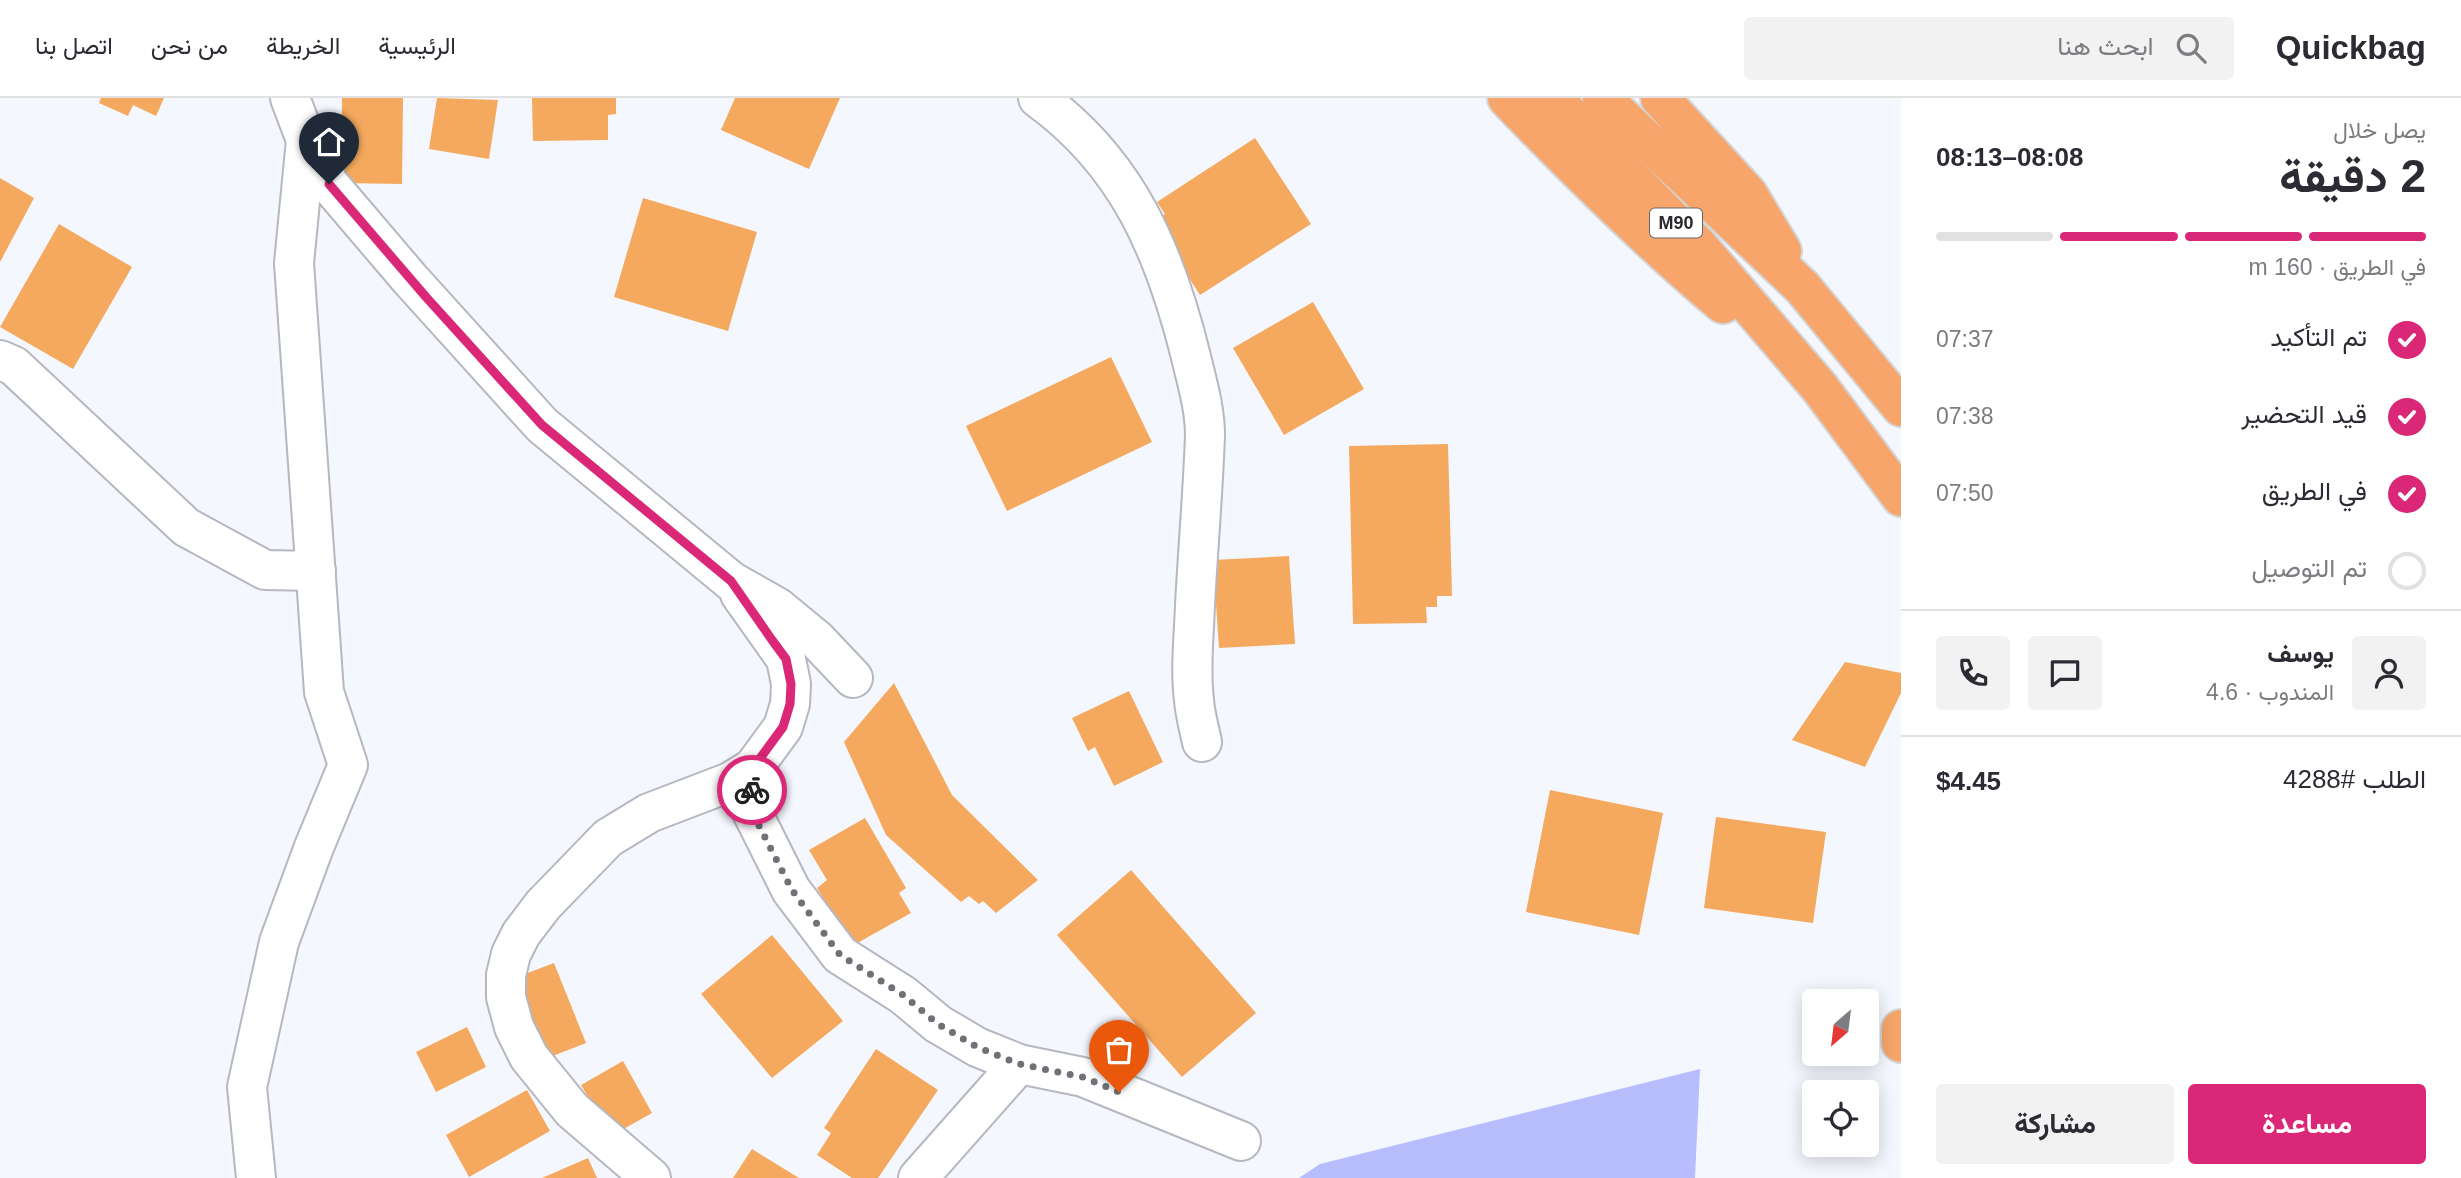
<!DOCTYPE html>
<html lang="ar">
<head>
<meta charset="utf-8">
<style>
	body { margin:0; font-family:Arial,Vazirmatn,sans-serif; background:#f2f2f3; color:#2b2b33; direction:rtl; height:100vh; display:flex; flex-direction:column; font-size:26px; white-space:nowrap }
	* { box-sizing:border-box; margin:0 }
	p { font-size:23px; color:#7c7c81 }
	.icon { flex:none; width:38px; height:38px; fill:none; stroke:currentColor; stroke-width:2; stroke-linecap:round; stroke-linejoin:round }
	.map { position:relative; flex:1; overflow:hidden; direction:ltr }
	.drawer { display:flex; flex-direction:column; background:#fff; width:560px }
	.drawer>* { flex:none }
	.needle { width:46px; rotate:208deg }
	.buttons { position:absolute; left:1802px; top:891px; display:grid; gap:14px }
	.buttons a { display:grid; place-items:center; width:77px; height:77px; border-radius:7px; background:#fff; box-shadow:0 4px 18px #0003; font-size:35px }
	.pin { position:absolute; display:grid; place-items:center; width:60px; height:60px; color:#fff; margin:-72px -30px; border-radius:50% 50% 50% 0; rotate:-45deg; box-shadow:0 0 7px #0007 }
	.pin .icon { rotate:45deg }
	.courier { position:absolute; display:grid; place-items:center; width:70px; height:70px; margin:-35px; border:5px solid #db2777; border-radius:50%; background:#fff; color:#222; box-shadow:0 2px 9px #0007 }
	.overview em { font-style:normal; font-weight:700 }
	.overview div { display:flex; flex-direction:column-reverse }
	.overview { display:flex; align-items:center; justify-content:space-between; height:119px; padding:0 35px }
	h1 { font-size:46px; font-weight:700; line-height:52px }
	.bar { display:grid; grid-template-columns:repeat(4,1fr); gap:10px 7px; align-content:center; height:84px; padding:0 35px }
	.bar i { height:9px; border-radius:5px; background:#e1e1e2 }
	.bar .on { background:#db2777 }
	.bar p { grid-column:span 4 }
	.line { display:flex; align-items:center; gap:18px; padding:0 35px; border-top:2px solid #e1e1e2 }
	.line div { flex:1 }
	.round { display:grid; place-items:center; flex:none; width:74px; height:74px; border-radius:7px; background:#f2f2f3 }
	ol { padding:0 35px; list-style:none }
	li { display:flex; align-items:center; gap:21px; height:77px }
	li p { margin-inline-start:auto }
	li .icon { padding:7px; border-radius:50%; background:#db2777; color:#fff; stroke-width:4 }
	li:last-child { color:#7c7c81 }
	li i { width:38px; height:38px; border:4px solid #e1e1e2; border-radius:50% }
	.button { display:flex; gap:14px; margin-top:auto; padding:14px 35px }
	.button a { flex:1; height:80px; border-radius:7px; background:#db2777; color:#fff; font-size:28px; font-weight:700; line-height:80px; text-align:center }
	.button a+a { background:#f2f2f3; color:#2b2b33 }
	header { display:flex; align-items:center; gap:42px; box-sizing:border-box; height:98px; padding:0 35px; background:#fff; border-bottom:2px solid #e1e1e2 }
	header strong { font-size:33px }
	nav { display:flex; gap:38px; margin-inline-start:auto; font-size:24px }
	.search { width:490px; height:63px; background:#f2f2f3; display:flex; align-items:center; gap:18px; box-sizing:border-box; padding:0 24px; border-radius:7px; color:#7c7c81; font-size:26px }
	main { display:flex; flex:1; min-height:0 }
	.map>svg:first-child { display:block }
	.green { fill:#b7bdfe }
	.building { fill:#f5a95e }
	.lines { fill:none; stroke-linecap:round; stroke-linejoin:round }
	.street-casing { stroke:#b6b7c1; stroke-width:42 }
	.highway-casing { stroke:#d4d4d5; stroke-width:42 }
	.street { stroke:#fff; stroke-width:38 }
	.highway { stroke:#f7a56a; stroke-width:38 }
	.done { stroke:#707176; stroke-width:7; stroke-dasharray:0 12.6 }
	.route { stroke:#db2777; stroke-width:9 }
	.labels { text-anchor:middle; stroke-width:7; stroke-linejoin:round; paint-order:stroke }
	.shield { fill:#fff; stroke:#69696c; stroke-width:2 }
	.shield-label { font-size:18px; font-weight:bold; fill:#29292d }
</style>
</head>
<body>
<header>
<strong>Quickbag</strong>
<div class="search"><svg class="icon" aria-label="search" viewBox="0 0 24 24"><circle cx="10" cy="10" r="6"/><path d="M15 15l6 6"/></svg>ابحث هنا</div>
<nav><a>الرئيسية</a><a>الخريطة</a><a>من نحن</a><a>اتصل بنا</a></nav>
</header>
<main>
<section class="drawer">
<div class="overview"><div><h1>2 دقيقة</h1><p>يصل خلال</p></div><em>08:08–08:13</em></div>
<div class="bar"><i class="on"></i><i class="on"></i><i class="on"></i><i></i><p>في الطريق · 160 m</p></div>
<ol>
<li><svg class="icon" aria-label="check" viewBox="0 0 24 24"><path d="M5 12l5 5 9-10"/></svg>تم التأكيد<p>07:37</p></li>
<li><svg class="icon" aria-label="check" viewBox="0 0 24 24"><path d="M5 12l5 5 9-10"/></svg>قيد التحضير<p>07:38</p></li>
<li><svg class="icon" aria-label="check" viewBox="0 0 24 24"><path d="M5 12l5 5 9-10"/></svg>في الطريق<p>07:50</p></li>
<li><i></i>تم التوصيل</li>
</ol>
<div class="line" style="height:126px"><a class="round"><svg class="icon" aria-label="person" viewBox="0 0 24 24"><circle cx="12" cy="8" r="4"/><path d="M4 21q1-7 8-7t8 7"/></svg></a><div><b>يوسف</b><p>المندوب · 4.6</p></div><a class="round"><svg class="icon" aria-label="chat" viewBox="0 0 24 24"><path d="M4 5h16v11H9l-5 4z"/></svg></a><a class="round"><svg class="icon" aria-label="phone" viewBox="0 0 24 24"><path d="M5 4h4l2 5-3 2q2 4 5 5l2-3 5 2v4C11 20 4 13 5 4z"/></svg></a></div>
<div class="line" style="height:91px"><div>الطلب #4288</div><b>$4.45</b></div>
<div class="button"><a>مساعدة</a><a>مشاركة</a></div>
</section>
<div class="map">
<svg width="1901" height="1080" viewBox="0 0 1901 1080">
	<rect width="100%" height="100%" fill="#f5f7fe"/>
	<polygon class="green" points="1700,971 1695,1080 1299,1080 1320,1066"/>
	<g class="building">
		<polygon points="101,0 164,0 156,18 133,7 128,18 99,5"/>
		<polygon points="342,0 403,0 402,86 341,85"/>
		<polygon points="437,0 498,2 489,61 429,51"/>
		<polygon points="532,0 616,0 616,16 608,17 608,42 533,43"/>
		<polygon points="735,0 840,0 809,71 721,32"/>
		<polygon points="1255,40 1311,126 1200,197 1153,124 1165,116 1157,104"/>
		<polygon points="0,80 34,100 0,164"/>
		<polygon points="643,100 757,134 728,233 614,199"/>
		<polygon points="59,126 132,169 73,271 0,229"/>
		<polygon points="1313,204 1364,291 1284,337 1233,250"/>
		<polygon points="1111,259 1152,344 1007,413 966,328"/>
		<polygon points="1448,346 1452,498 1437,498 1437,509 1426,509 1427,525 1353,526 1349,348"/>
		<polygon points="1289,458 1295,546 1219,550 1213,462"/>
		<polygon points="1845,564 1901,575 1901,595 1865,669 1792,642"/>
		<polygon points="894,585 952,697 1038,782 996,815 983,803 979,806 969,798 961,804 886,737 844,644"/>
		<polygon points="1129,593 1163,664 1114,688 1095,649 1088,653 1072,620"/>
		<polygon points="1550,692 1663,715 1639,837 1526,814"/>
		<polygon points="1716,719 1826,734 1813,825 1704,810"/>
		<polygon points="865,720 906,790 899,795 911,815 852,848 817,790 827,782 809,752"/>
		<polygon points="1131,772 1256,915 1182,979 1057,837"/>
		<polygon points="772,837 843,923 772,980 701,896"/>
		<polygon points="554,865 586,945 540,963 509,882"/>
		<polygon points="467,929 486,969 436,994 416,954"/>
		<polygon points="876,951 938,992 878,1080 852,1080 817,1057 831,1035 824,1030"/>
		<polygon points="623,963 652,1015 611,1038 581,987"/>
		<polygon points="527,992 550,1033 469,1079 446,1037"/>
		<polygon points="752,1051 799,1080 733,1080"/>
		<polygon points="588,1060 597,1080 542,1080"/>
	</g>
	<g class="lines">
		<g class="street-casing">
			<g id="street">
				<polyline points="290,0 306,42 329,86 410,181 542,327 731,483 777,509 817,542 853,580"/>
				<path d="M1038,0C1128,65 1165,154 1191,259C1197,284 1205,311 1205,337C1203,394 1198,450 1195,507C1194,539 1190,570 1194,602C1195,616 1199,630 1202,644"/>
				<polyline points="0,262 14,268 186,429 265,472 316,473"/>
				<polyline points="753,670 751,712 791,792 840,857 903,897 938,926 977,949 1019,966 1083,979 1241,1043"/>
				<polyline points="256,1080 247,989 279,844 314,749 348,667 324,594 294,165 306,42"/>
				<polyline points="651,1080 572,1012 529,959 514,929 506,899 506,877 511,856 521,836 543,807 608,740 649,715 730,684 753,670 783,629 790,606 791,586 786,561 740,496"/>
				<polyline points="918,1080 1019,966"/>
			</g>
		</g>
		<g class="highway-casing">
			<g id="highway">
				<path d="M1507,0C1576,72 1647,142 1723,206"/>
				<polyline points="1553,0 1700,150 1820,290 1901,399"/>
				<polyline points="1602,0 1802,189 1901,309"/>
				<polyline points="1660,0 1748,96 1782,153"/>
				<polyline points="1901,931 1901,945"/>
			</g>
		</g>
		<use href="#street" class="street"/>
		<use href="#highway" class="highway"/>
	</g>
	<g class="lines">
		<polyline class="done" points="752,692 751,712 792,792 840,857 903,897 938,926 977,949 1019,966 1083,979 1119,994"/>
		<polyline class="route" points="329,86 426,199 542,327 731,483 772,542 786,561 791,586 790,606 783,629 753,670 752,692"/>
	</g>
	<g class="labels">
		<rect class="shield" x="1650" y="110.5" width="52" height="29" rx="5"/>
		<g class="shield-label">
			<text x="1676" y="131">M90</text>
		</g>
	</g>
</svg>
<div class="buttons">
<a><svg class="needle" viewBox="-14 -14 28 28"><path d="M0-13l5 13h-10z" fill="#e53935"/><path d="M0 13l5-13h-10z" fill="#7c7c81"/></svg></a>
<a><svg class="icon" aria-label="locate" viewBox="0 0 24 24"><circle cx="12" cy="12" r="6"/><path d="M12 2v4M12 18v4M2 12h4M18 12h4"/></svg></a>
</div>
<div class="pin" style="left:1119px;top:994px;background:#ea580c"><svg class="icon" aria-label="bag" viewBox="0 0 24 24"><path d="M5 8h14l-1 12H6zM9 8a3 3 0 0 1 6 0"/></svg></div>
<div class="pin" style="left:329px;top:86px;background:#1f2937"><svg class="icon" aria-label="home" viewBox="0 0 24 24"><path d="M3 11l9-7 9 7M6 9v11h12V9"/></svg></div>
<div class="courier" style="left:752px;top:692px"><svg class="icon" aria-label="bike" viewBox="0 0 24 24"><circle cx="6" cy="16" r="4"/><circle cx="18" cy="16" r="4"/><path d="M6 16l4-8h5l3 8M10 8l3 8H6M13 5h3"/></svg></div>
</div>
</main>
</body>
</html>
